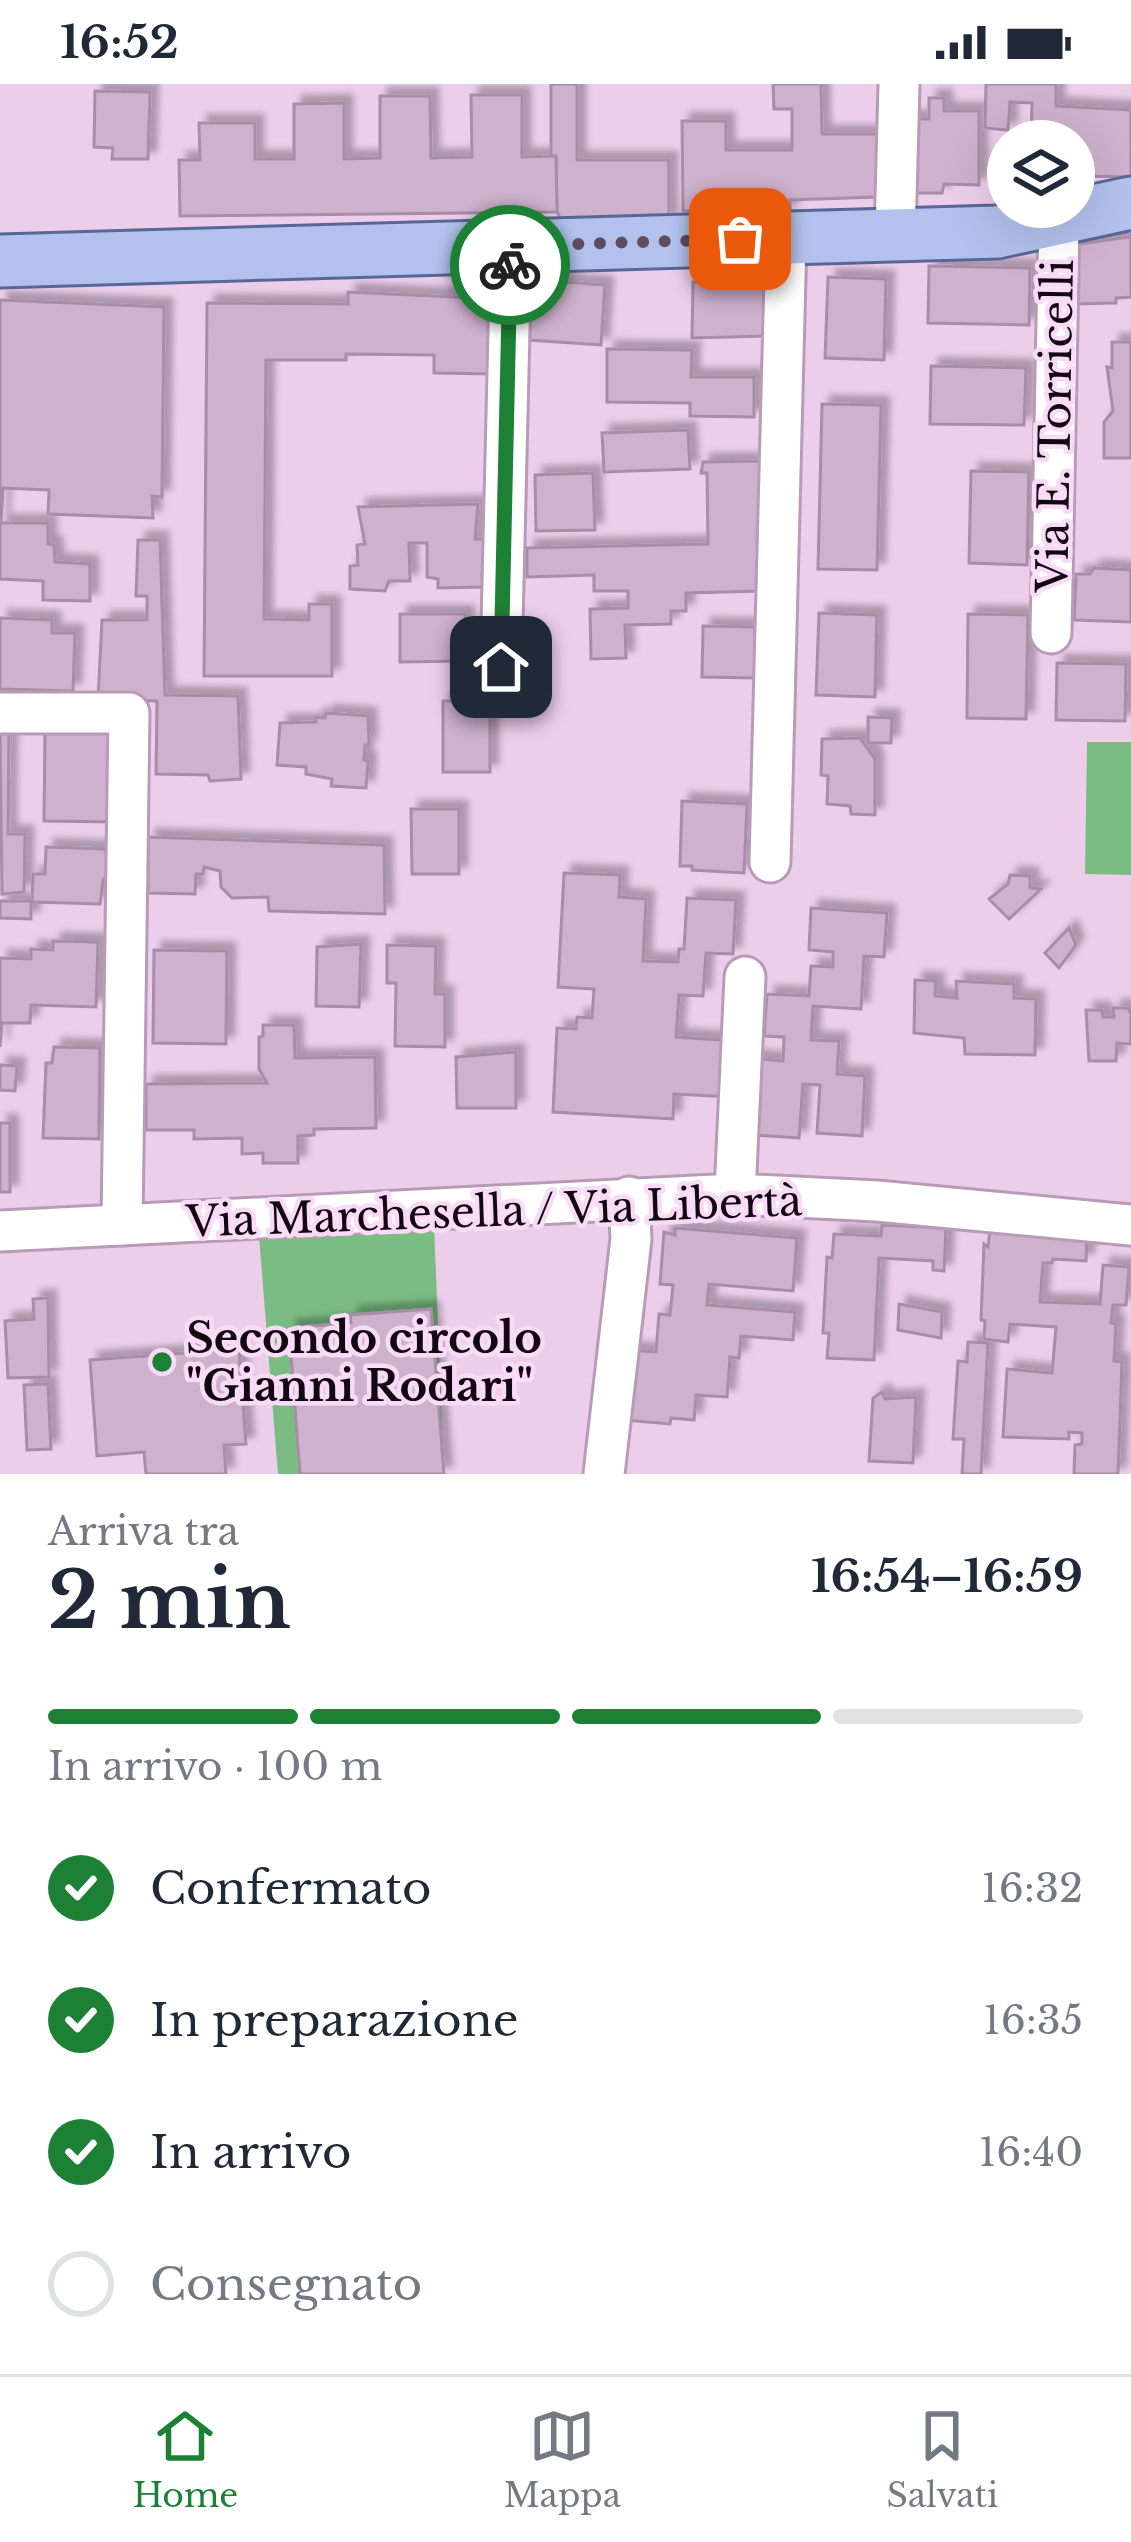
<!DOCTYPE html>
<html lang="it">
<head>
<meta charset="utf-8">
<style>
	body { margin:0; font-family:"Libre Baskerville",serif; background:#f2f2f3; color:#1f2937; height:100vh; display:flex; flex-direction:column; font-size:45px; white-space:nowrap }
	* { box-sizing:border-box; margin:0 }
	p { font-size:39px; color:#747a83 }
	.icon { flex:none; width:66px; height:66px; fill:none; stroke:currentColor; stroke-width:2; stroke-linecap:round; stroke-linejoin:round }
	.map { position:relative; height:1390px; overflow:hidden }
	.details { display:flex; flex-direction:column; background:#fff; flex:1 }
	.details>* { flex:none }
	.tools { position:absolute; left:987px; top:36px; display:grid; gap:24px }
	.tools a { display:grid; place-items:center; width:108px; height:108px; border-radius:50%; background:#fff; box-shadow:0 12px 48px #0002; font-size:60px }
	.pin { position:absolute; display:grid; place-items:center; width:102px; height:102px; color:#fff; margin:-51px; border-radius:24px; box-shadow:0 6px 18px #0006 }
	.courier { position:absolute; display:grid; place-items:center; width:120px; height:120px; margin:-60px; border:9px solid #1d8135; border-radius:50%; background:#fff; color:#222; box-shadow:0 3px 15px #0007 }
	.head em { font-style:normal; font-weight:700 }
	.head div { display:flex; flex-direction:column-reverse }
	.head { display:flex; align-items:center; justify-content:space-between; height:204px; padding:0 48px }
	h1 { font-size:78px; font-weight:700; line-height:90px }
	.bar { display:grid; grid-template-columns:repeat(4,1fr); gap:18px 12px; align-content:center; height:144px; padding:0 48px }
	.bar i { height:15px; border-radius:9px; background:#e0e1e3 }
	.bar .current { background:#1d8135 }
	.bar p { grid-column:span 4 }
	ol { padding:0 48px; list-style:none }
	li { display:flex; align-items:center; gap:36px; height:132px }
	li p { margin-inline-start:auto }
	li .icon { padding:12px; border-radius:50%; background:#1d8135; color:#fff; stroke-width:4 }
	li:last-child { color:#747a83 }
	li i { width:66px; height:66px; border:6px solid #e0e1e3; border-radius:50% }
	.status { display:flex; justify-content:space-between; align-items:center; height:84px; padding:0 60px; background:#fff; direction:ltr }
	.status svg { height:33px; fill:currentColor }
	.tab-bar { display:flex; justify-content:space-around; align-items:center; height:168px; border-top:3px solid #e0e1e3; background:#fff; font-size:33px; color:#747a83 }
	.tab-bar a { display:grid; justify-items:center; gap:6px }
	.tab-bar .current { color:#1d8135 }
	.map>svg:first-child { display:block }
	.green { fill:#7bbc82 }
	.building { fill:#ceb1cd; stroke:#a88ca8; stroke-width:3; filter:url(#shadow) }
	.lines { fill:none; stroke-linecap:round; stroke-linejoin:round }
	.minor-casing { stroke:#b89bb7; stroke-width:45 }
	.major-casing { stroke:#586798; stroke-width:57 }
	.minor { stroke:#fff; stroke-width:39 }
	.major { stroke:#b2c2ec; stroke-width:51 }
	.done { stroke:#5e4d5e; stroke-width:12; stroke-dasharray:0 21.6 }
	.route { stroke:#1d8135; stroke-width:15 }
	.poi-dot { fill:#1d8135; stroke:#f9dbf8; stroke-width:4.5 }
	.labels { text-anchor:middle; stroke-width:9; stroke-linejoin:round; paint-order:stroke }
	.street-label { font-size:42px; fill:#120812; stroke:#f9dbf8 }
	.poi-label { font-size:42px; font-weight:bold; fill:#120812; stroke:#f9dbf8; text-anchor:start }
</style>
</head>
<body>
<div class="status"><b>16:52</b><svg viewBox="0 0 49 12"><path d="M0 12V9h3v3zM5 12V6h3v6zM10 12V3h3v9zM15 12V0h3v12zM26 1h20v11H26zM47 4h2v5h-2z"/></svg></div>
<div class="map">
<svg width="1131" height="1390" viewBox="0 0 1131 1390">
	<defs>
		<filter id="shadow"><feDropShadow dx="8" dy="-8" stdDeviation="3" flood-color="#0004"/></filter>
	</defs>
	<rect width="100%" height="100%" fill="#ecceeb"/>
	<g class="green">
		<polygon points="1087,658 1131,658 1131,791 1085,790"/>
		<polygon points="434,1141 444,1390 278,1390 259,1152"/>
	</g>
	<g class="building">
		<polygon points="551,0 577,0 577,76 669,76 669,138 562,137 557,128 556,72 551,72"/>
		<polygon points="773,0 821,0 822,50 878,50 877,113 790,116 790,126 683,127 682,37 726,37 726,66 792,66 792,25 774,25"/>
		<polygon points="986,0 1056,0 1056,22 1131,26 1131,93 1074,92 1074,57 1031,57 1032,19 1010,18 1008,46 985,44"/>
		<polygon points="95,7 150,8 148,75 112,75 113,64 94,63"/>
		<polygon points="471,11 522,11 522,73 556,72 557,128 180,132 179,76 200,76 199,39 255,39 255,75 294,75 294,20 344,19 344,75 380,74 380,12 430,12 431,74 472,73"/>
		<polygon points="929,14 944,14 944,27 979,27 979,101 944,100 942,109 900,109 901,35 929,35"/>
		<polygon points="1131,149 1131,213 1116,214 1116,219 1073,220 1073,161 1129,153"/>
		<polygon points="730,180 777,181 770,252 692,254 693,198 729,199"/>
		<polygon points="929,182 1030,184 1029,241 928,239"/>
		<polygon points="828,193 886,195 884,276 825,274"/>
		<polygon points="533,196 605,201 601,261 529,256"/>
		<polygon points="348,208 495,215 495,290 434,289 434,271 346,270 346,276 266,276 264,535 309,536 309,520 332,520 332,592 204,592 207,219 348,220"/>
		<polygon points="0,216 164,223 162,413 152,412 153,434 48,430 49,406 3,404 1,439 48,439 48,460 54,461 55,478 90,480 90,517 43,516 43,497 0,495"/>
		<polygon points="1112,258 1131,258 1131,374 1104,374 1104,338 1113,327 1107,283 1112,284"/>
		<polygon points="607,265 692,266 691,293 754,293 754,333 690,332 690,319 607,318"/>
		<polygon points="931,282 1026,284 1024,341 930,340"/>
		<polygon points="822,320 881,321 877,486 818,485"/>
		<polygon points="688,346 690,385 604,388 602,349"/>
		<polygon points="760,377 762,507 686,509 686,527 671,527 671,540 625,541 626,574 591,575 590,525 628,524 628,507 594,507 594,491 527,493 527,464 708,460 707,389 701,389 703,378"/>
		<polygon points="971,387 1029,388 1027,481 969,479"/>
		<polygon points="593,389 595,446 536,447 535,391"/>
		<polygon points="478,420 475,455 483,455 486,490 482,490 483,503 438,504 438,495 427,493 427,459 409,459 410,497 389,497 385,507 350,505 350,482 358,481 357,461 365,460 358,423"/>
		<polygon points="138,456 160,456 165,611 238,612 241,695 210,697 208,691 156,690 157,617 98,615 102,536 147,536 147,512 136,512"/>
		<polygon points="1094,484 1131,486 1131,538 1074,536 1076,490 1090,490"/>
		<polygon points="819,529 877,531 875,613 816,611"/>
		<polygon points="400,530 465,530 465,577 400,578"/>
		<polygon points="968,530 1028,531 1026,635 967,634"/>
		<polygon points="0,534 52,536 52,549 75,549 73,607 0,605"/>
		<polygon points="703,542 755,543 755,594 702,593"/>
		<polygon points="1057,579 1126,580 1125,637 1056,636"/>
		<rect x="443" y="617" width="47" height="71"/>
		<polygon points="326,629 368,632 369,661 365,661 364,676 368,677 366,704 331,702 332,695 306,690 306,683 277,681 280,639 316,638 316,633 325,634"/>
		<polygon points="868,633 892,634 891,659 868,659"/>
		<polygon points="0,644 9,645 8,750 25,750 24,808 2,810"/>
		<polygon points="45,645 117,645 116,738 44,737"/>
		<polygon points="860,654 875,675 875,731 851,730 850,722 827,720 828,692 821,691 822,655"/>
		<polygon points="682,717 747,720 744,789 692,786 692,782 680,782"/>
		<polygon points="411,725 459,725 459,790 412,790"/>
		<polygon points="148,753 384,761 385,830 269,827 268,813 232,814 221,803 220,787 204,783 203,790 196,790 195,810 148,809"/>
		<polygon points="46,763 106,765 107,792 103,796 100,820 32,818 33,790 45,790"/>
		<polygon points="564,789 620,791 619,813 646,815 643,877 678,878 679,865 684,865 687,814 736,816 733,870 706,869 703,912 679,911 676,953 735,957 732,1013 674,1010 673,1035 553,1028 557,944 576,945 577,933 592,934 594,905 558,903"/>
		<polygon points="1010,791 1030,792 1030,804 1041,805 1009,835 989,815 1008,800"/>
		<polygon points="0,817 31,817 31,835 0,834"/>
		<polygon points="811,824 887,829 884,873 864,872 861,925 813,922 811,956 839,957 837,990 865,992 862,1052 817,1049 820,1001 803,1000 799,1054 755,1051 751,974 783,977 784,953 764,952 767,910 809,912 811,882 833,883 833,868 809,866"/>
		<polygon points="1069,844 1076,861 1059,884 1045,869"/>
		<polygon points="53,857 98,858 96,923 31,921 30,939 2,939 0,963 0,874 31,875 31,865 53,866"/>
		<polygon points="361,860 359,923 316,922 317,863"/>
		<polygon points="387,861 436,862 435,910 445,910 445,963 395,962 396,899 387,899"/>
		<polygon points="154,866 227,867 226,960 153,959"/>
		<polygon points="915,896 936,897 935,912 957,914 956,897 1014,900 1014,914 1036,915 1035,971 965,970 964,954 914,949"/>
		<polygon points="1113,924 1128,924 1131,930 1131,960 1117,959 1116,977 1089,977 1086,926 1102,926 1103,933 1114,933"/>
		<polygon points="263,941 294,941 295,974 375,973 376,1044 314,1045 314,1051 298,1052 298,1079 263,1079 263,1069 242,1070 242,1054 194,1055 194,1046 146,1046 146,1000 267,999 259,985 259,953 263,952"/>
		<polygon points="54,963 100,964 99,1055 43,1054 46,979 52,979"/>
		<polygon points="516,968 516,1024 457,1024 456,973"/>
		<polygon points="0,981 17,982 15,1007 0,1006"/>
		<rect x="0" y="1039" width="10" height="69"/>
		<polygon points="882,1141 946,1144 944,1187 933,1186 933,1177 879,1174 874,1276 827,1274 829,1249 823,1249 827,1173 832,1174 834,1150 881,1152"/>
		<polygon points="675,1144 797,1154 793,1207 709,1200 707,1221 795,1228 793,1256 741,1252 739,1274 730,1273 727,1313 696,1311 694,1336 671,1334 670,1340 623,1336 629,1266 656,1268 659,1230 670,1231 673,1201 660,1200 664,1148 675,1151"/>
		<polygon points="990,1146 1087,1150 1086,1177 1053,1175 1052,1179 1043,1179 1040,1218 1100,1220 1103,1181 1129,1183 1126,1221 1113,1221 1111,1239 1116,1240 1114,1277 1122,1278 1118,1390 1074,1390 1075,1361 1082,1360 1082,1349 1069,1348 1069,1355 1003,1353 1007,1285 1052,1289 1056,1243 1010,1240 1008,1258 984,1255 985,1237 981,1236 984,1160 988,1163"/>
		<polygon points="48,1214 49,1293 8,1294 5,1237 34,1235 33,1215"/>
		<polygon points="899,1220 942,1228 941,1254 898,1246"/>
		<polygon points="431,1225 444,1390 300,1390 289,1244 351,1239 350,1231"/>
		<polygon points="968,1258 988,1259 981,1390 962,1390 964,1355 953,1355 958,1277 967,1278"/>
		<polygon points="239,1265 246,1360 224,1361 226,1390 146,1390 144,1368 97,1372 90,1276"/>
		<polygon points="48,1300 51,1365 27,1366 24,1301"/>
		<polygon points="882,1308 885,1315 916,1313 913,1379 869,1377 873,1314"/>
	</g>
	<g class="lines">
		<g class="minor-casing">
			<g id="minor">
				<polyline points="895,152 899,0"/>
				<polyline points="1051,549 1059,135"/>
				<polyline points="501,583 511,162"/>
				<polyline points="0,629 129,629 122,1141"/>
				<polyline points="770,778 786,154"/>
				<polyline points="735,1110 745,893"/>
				<polyline points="0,1147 735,1110 877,1117 1131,1141"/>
				<polyline points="604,1390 631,1155 629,1113"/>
			</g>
		</g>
		<g class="major-casing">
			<polyline id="major" points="0,177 997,148 1131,119"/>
		</g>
		<use href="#minor" class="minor"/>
		<use href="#major" class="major"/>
	</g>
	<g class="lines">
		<polyline class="done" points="510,181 511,162 740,155"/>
		<polyline class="route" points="501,583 510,181"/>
	</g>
	<circle class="poi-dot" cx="162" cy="1278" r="12"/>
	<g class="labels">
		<g class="street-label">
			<text transform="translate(1055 342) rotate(-89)" y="15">Via E. Torricelli</text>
			<text transform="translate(494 1127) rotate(-2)" y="15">Via Marchesella / Via Libertà</text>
		</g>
		<g class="poi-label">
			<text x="186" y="1269">Secondo circolo<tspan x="186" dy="48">"Gianni Rodari"</tspan></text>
		</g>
	</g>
</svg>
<div class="tools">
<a><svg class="icon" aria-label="layers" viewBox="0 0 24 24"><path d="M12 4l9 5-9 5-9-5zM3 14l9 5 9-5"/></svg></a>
</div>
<div class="pin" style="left:740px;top:155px;background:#ea580c"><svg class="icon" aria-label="bag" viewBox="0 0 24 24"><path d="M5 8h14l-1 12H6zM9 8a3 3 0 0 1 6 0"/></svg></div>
<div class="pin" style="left:501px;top:583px;background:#1f2937"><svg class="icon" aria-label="home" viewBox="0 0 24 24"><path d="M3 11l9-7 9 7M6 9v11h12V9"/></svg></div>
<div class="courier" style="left:510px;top:181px"><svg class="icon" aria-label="bike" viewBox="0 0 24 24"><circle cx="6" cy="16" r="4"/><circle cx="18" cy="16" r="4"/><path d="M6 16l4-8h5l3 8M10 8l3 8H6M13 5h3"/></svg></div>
</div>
<section class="details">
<div class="head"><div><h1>2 min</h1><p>Arriva tra</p></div><em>16:54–16:59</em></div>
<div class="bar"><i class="current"></i><i class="current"></i><i class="current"></i><i></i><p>In arrivo · 100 m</p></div>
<ol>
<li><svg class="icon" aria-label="check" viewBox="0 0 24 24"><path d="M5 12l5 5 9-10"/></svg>Confermato<p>16:32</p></li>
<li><svg class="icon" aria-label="check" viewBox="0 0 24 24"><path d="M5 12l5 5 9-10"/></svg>In preparazione<p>16:35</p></li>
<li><svg class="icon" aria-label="check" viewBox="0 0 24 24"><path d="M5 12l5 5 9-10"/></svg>In arrivo<p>16:40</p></li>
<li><i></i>Consegnato</li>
</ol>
</section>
<nav class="tab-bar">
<a class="current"><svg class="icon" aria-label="home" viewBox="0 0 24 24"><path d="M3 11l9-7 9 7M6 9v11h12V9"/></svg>Home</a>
<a><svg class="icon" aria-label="map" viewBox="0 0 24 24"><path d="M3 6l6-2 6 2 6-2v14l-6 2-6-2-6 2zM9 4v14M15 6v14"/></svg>Mappa</a>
<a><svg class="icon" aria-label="saved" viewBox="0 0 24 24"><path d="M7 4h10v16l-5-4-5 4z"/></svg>Salvati</a>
</nav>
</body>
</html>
